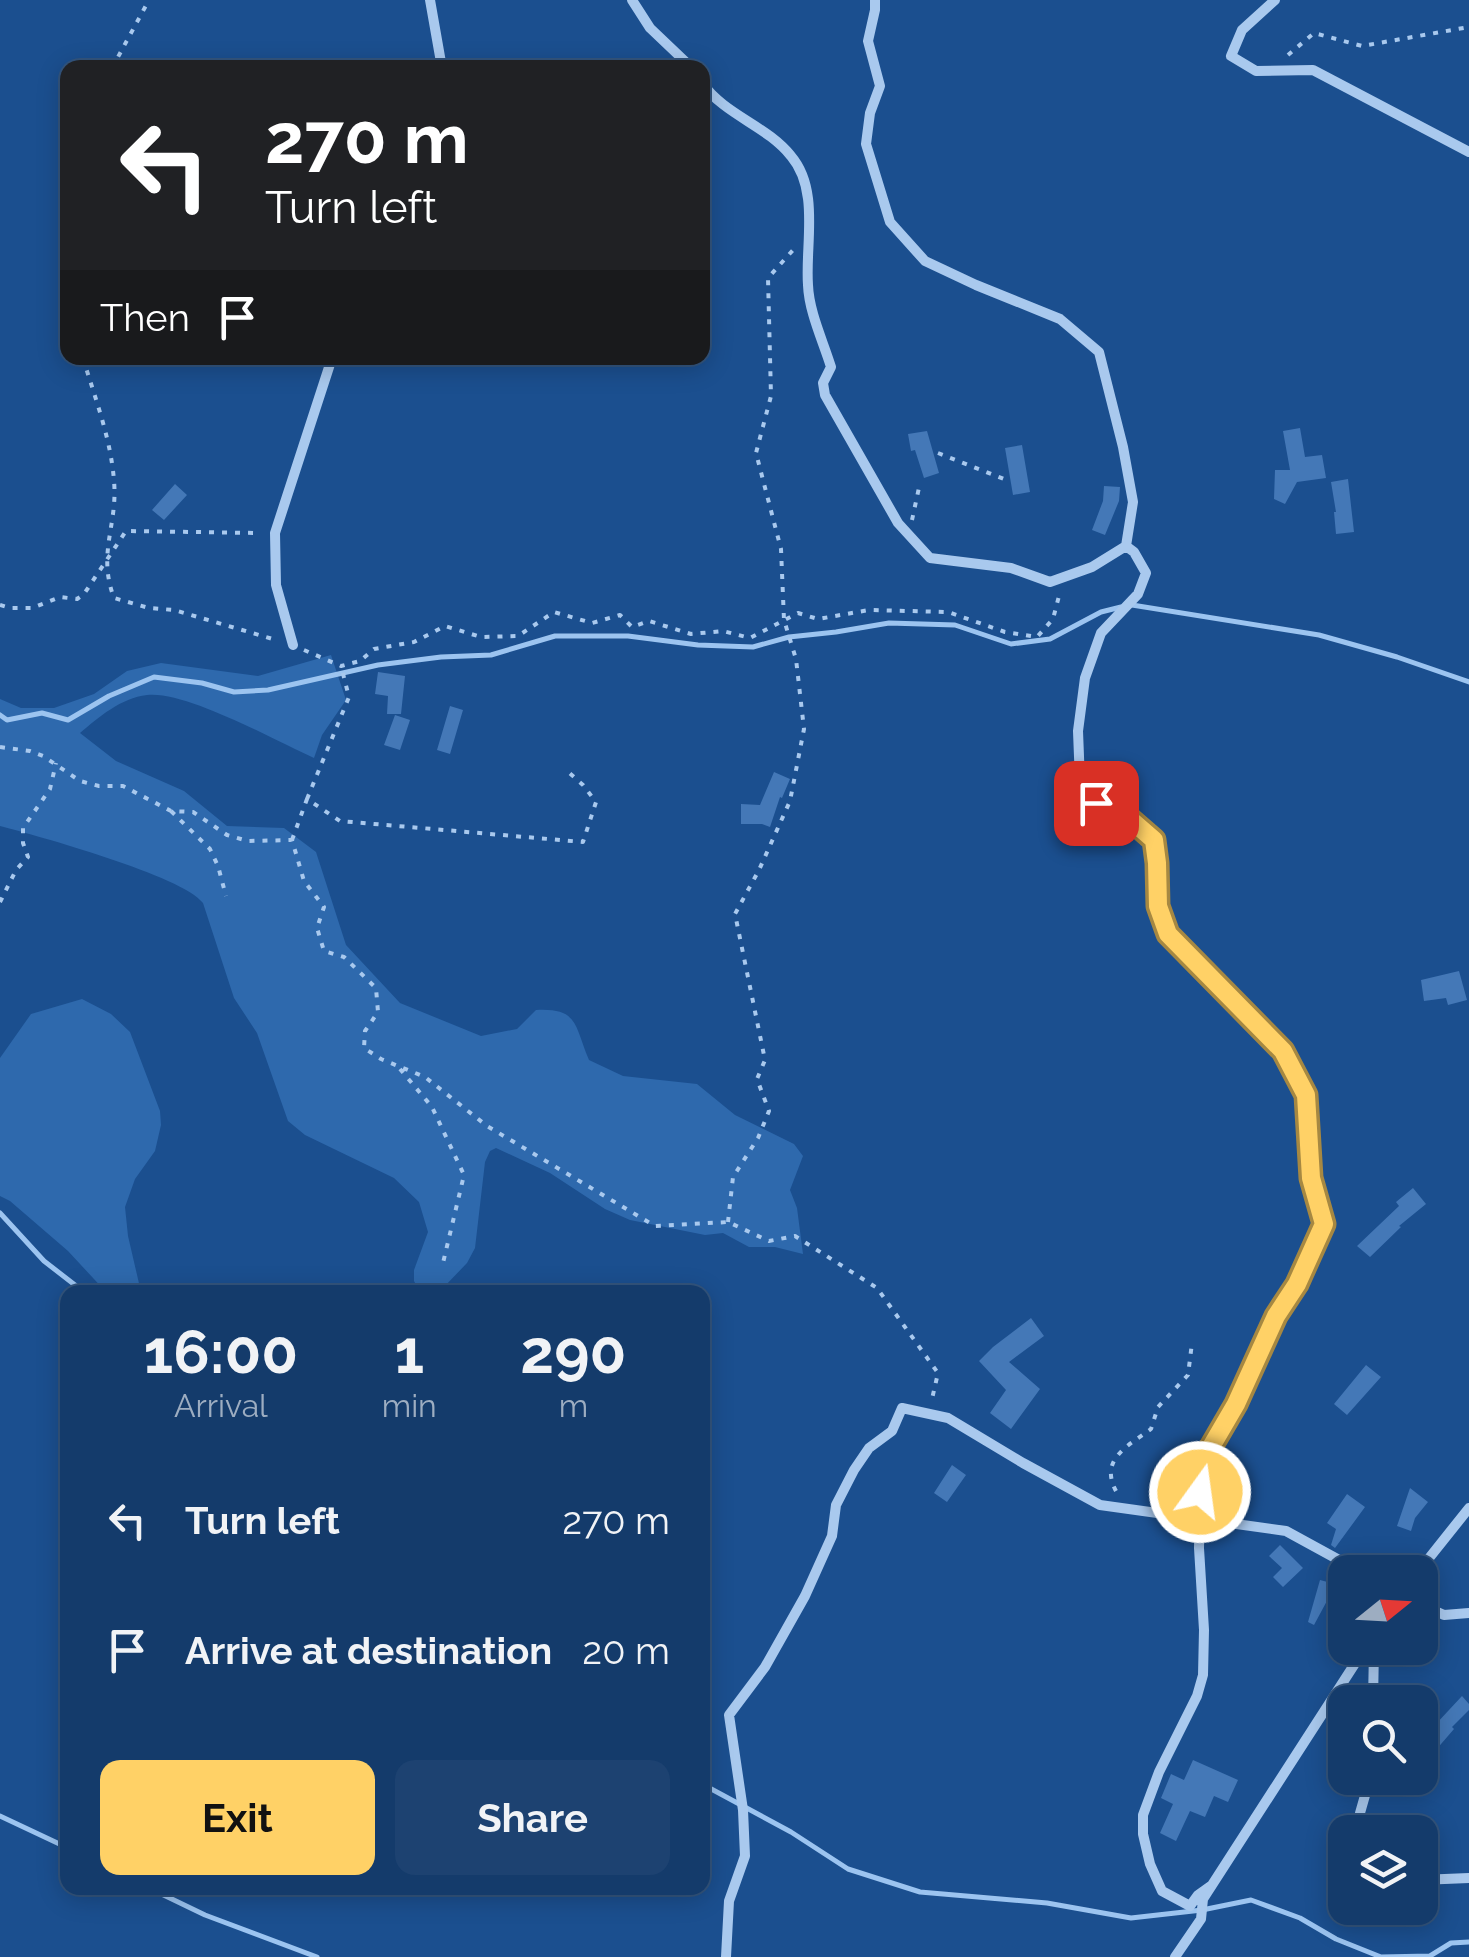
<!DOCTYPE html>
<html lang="en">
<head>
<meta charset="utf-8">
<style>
	body { margin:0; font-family:Raleway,sans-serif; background:#1d4271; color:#f1f3f6; height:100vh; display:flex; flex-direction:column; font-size:38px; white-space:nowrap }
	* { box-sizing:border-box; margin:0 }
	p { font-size:32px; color:#9dadc1 }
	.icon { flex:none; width:55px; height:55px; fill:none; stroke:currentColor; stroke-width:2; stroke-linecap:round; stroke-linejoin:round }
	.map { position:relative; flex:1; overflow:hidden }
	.side { position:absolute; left:60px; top:1285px; width:650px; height:610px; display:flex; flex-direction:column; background:#143b6b; border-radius:20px; box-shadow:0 5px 25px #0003,0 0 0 2px #33557e }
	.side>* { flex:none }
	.banner { position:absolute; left:60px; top:60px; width:650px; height:305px; border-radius:20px; box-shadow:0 5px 25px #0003,0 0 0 2px #33557e; background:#202124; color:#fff; overflow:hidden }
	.needle { width:65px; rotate:72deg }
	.controls { position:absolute; left:1328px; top:1555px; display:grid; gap:20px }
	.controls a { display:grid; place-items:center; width:110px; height:110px; border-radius:20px; background:#143b6b; box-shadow:0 5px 25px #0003,0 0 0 2px #33557e; font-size:50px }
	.pin { position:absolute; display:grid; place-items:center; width:85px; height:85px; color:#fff; margin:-42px; border-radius:20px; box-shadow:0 5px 15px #0006 }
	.me { position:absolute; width:110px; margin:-55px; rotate:14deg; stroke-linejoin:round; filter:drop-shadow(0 0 8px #0008) }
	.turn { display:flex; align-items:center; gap:35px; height:210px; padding:0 40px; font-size:45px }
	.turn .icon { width:130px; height:130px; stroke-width:2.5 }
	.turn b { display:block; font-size:70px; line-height:85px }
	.then { display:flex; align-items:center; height:95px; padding:0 40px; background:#0003; gap:20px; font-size:38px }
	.eta { display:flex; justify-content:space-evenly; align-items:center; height:170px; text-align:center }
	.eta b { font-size:60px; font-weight:700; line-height:70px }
	.action { display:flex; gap:20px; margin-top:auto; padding:20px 40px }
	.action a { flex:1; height:115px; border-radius:20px; background:#ffd166; color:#111; font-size:40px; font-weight:700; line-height:115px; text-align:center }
	.action a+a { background:#1d4271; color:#f1f3f6 }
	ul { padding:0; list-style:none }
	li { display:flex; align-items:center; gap:30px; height:130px; padding:0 40px }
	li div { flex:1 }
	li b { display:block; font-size:38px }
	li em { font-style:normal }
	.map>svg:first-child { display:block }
	.green { fill:#2e69ad }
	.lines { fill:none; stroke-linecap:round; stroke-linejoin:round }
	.stream { stroke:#9cc4f0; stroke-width:5 }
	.building { fill:#4478b7 }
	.path { stroke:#a9c9ee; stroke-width:4; stroke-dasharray:5 8; stroke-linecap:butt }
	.street { stroke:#a9c9ee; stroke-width:10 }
	.route-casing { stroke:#a68842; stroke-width:25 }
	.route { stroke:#ffd166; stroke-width:18 }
</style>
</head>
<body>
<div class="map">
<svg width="1469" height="1957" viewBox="0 0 1469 1957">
	<rect width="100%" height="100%" fill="#1b4f8f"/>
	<path class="green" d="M331,655L346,700L322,735L314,758C276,741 185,690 147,695C121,698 99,717 80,733L116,761L184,791L227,826L284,828L316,852L346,945L400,1003L481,1036L517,1029L536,1010C579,1008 574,1025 589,1060L623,1076L697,1084L735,1115L794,1144L803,1156L790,1190L797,1208L803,1254L775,1247H749L723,1233L705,1235L630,1220L605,1209L550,1173L496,1148L490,1151L485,1162L475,1248L467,1263L443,1288L420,1292L414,1281V1270L428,1232L419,1202L394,1178L305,1135L288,1121L257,1033L234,998L203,903C183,876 38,836 0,826V699L21,708H54L94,694L127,671L161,663L258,676Z
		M82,999L111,1014L130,1032L160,1111L161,1125L155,1151L135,1179L125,1207L128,1236L141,1292H106L68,1251L10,1201L0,1196V1058L31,1014Z"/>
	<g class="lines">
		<path class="stream" d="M1132,605L1319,635L1397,657L1469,682
			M0,715L7,720L42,713L68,720L109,696L154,677L202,683L234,692L268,690L378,665L441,657L491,655L555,636H628L698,645L753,647L789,637L836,632L889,623L955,625L1011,644L1050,639L1101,612L1121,607
			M0,1213L44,1261L84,1292
			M702,1784L791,1832L848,1869L920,1892L1047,1903L1131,1918L1202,1910L1251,1900L1300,1918L1336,1939L1381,1957L1430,1956L1451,1943L1469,1942
			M0,1816L68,1848
			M149,1888L205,1915L317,1957"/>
	</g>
	<path class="building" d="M1300,428L1305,457L1322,455L1326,478L1297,482L1285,504L1274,499L1275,470H1290L1283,431Z
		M927,431L939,473L924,478L915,450L911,451L908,434Z
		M1022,445L1030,492L1013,495L1005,448Z
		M1348,479L1354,532L1336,534L1334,512H1336L1331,482Z
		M175,484L187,495L164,520L152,510Z
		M1104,486L1120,487L1119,501L1105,535L1092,530L1103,501Z
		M378,672L405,676L401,714H387L388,696L375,694Z
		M450,706L463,710L450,754L437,750Z
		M395,715L410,720L400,750L384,745Z
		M774,772L790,779L782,798L780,797L770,827L762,824H741V804L760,805Z
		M1459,971L1467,1000L1448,1005L1446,998L1424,1001L1421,980Z
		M1413,1188L1426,1204L1399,1226L1401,1227L1370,1257L1357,1246L1399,1206L1396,1202Z
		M1031,1318L1044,1336L1009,1362L1040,1389L1011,1429L990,1413L1006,1390L979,1361L993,1347Z
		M1366,1365L1381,1377L1347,1415L1334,1404Z
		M952,1465L966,1475L947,1502L934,1493Z
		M1410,1488L1428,1502L1415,1518L1411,1531L1397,1526Z
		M1347,1494L1365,1507L1335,1548L1331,1545L1336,1529L1327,1523Z
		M1280,1545L1303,1568L1283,1587L1273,1577L1282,1568L1269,1556Z
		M1320,1580L1335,1584L1331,1599H1328L1314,1625L1308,1622Z
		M1462,1696L1469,1704V1710L1452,1727L1454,1729L1435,1751L1422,1739Z
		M1193,1760L1238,1780L1228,1802L1214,1796L1205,1817L1190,1811L1176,1841L1160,1833L1173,1804L1161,1798L1171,1774L1184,1780Z"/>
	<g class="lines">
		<path class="path" d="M1288,55L1314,33L1362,46L1469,27
			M112,68L149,0
			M68,252L60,280L68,305
			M83,358C95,398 111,439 114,481C118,525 97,553 114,598L149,608L174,610L276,640
			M938,453L1004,479
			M912,520L920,483
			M0,605L10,608H32L60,597L77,599L84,594L126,531L260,533
			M304,650L341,666L360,661L374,649L414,642L445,626L481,637L518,636L554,612L592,623L620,615L632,627L649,621L691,634L723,631L750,638L798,613L818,619L869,610L948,612L1005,632L1037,637L1053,619L1060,592
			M0,747L30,751L43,756L80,781L99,786H123L171,811L193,812L227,835L248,841L292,840L304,881L324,907L317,928L324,951L344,957L376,988L378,1012L365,1031L364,1048L381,1059L425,1077L487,1126L655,1226L728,1222L769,1241L795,1236L877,1288L938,1373L932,1399
			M307,799L349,697L341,666
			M171,811L210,849L218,866L226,896
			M292,840L307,799L340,821L583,842L596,802L583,785L566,770
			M0,902L16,870L28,857L23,843V828L50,789L56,763
			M400,1069L432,1107L464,1175L443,1263
			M728,1222L733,1177L758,1138L769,1111L757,1079L765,1060L735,914L759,870L790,801L804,729L796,659L784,620L781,549L756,453L771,396L768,278L793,250
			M1116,1491C1099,1459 1128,1446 1151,1429L1158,1407L1188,1375L1192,1343"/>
		<path class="street" d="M430,0L442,68
			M632,0L650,28L692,68
			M1275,0L1242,30L1231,56L1256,71L1313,70L1469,152
			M702,83C726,116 766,125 791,156C820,190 805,245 808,285C809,312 823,341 831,367L823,383L825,395L898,523L930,558L1011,568L1050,582L1092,567L1126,546L1133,502L1123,447L1099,352L1060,319L976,285L925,261L890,222L866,144L870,113L880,86L868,41L875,10V0
			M1126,546L1134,552L1146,573L1138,594L1101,633L1085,678L1078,731L1080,782L1096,803L1131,821L1154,840L1157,863L1158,906L1168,935L1283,1051L1306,1095L1311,1178L1323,1224L1297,1284L1276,1316L1236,1404L1201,1464L1199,1548L1204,1630L1203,1675L1197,1696L1159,1772L1143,1815V1834L1150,1864L1162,1891L1190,1906L1198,1895L1212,1885
			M293,645L276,585L275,533L332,358
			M1418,1572L1469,1508
			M1420,1604L1444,1615L1469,1613
			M1373,1702L1374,1648
			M1364,1832L1360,1813L1370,1778
			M1420,1880L1469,1878
			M726,1957L729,1901L745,1856L743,1810L729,1715L765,1667L805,1596L832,1536L836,1505L854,1470L869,1448L892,1431L902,1408L948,1418L1023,1463L1100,1505L1286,1531L1361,1572
			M1175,1957L1201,1919L1203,1899L1365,1648"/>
	</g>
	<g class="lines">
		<g class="route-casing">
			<path id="route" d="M1096,803L1131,820L1154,840L1157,863L1158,906L1168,934L1283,1051L1306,1095L1311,1178L1324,1224L1297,1284L1276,1316L1236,1404L1201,1464L1200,1492"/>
		</g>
		<use href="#route" class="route"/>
	</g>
</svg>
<div class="controls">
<a><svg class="needle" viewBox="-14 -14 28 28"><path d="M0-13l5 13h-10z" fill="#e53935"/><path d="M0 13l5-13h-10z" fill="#9dadc1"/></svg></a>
<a><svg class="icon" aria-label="search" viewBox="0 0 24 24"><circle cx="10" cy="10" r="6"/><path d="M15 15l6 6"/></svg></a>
<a><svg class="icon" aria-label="layers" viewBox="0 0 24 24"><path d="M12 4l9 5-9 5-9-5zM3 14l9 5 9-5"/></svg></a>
</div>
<div class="pin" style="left:1096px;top:803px;background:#d93025"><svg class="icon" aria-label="arrive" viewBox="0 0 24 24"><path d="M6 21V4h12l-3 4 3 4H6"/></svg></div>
<svg class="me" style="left:1200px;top:1492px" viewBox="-20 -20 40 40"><circle r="17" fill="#ffd166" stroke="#fff" stroke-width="3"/><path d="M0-11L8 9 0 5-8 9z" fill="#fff"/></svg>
<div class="banner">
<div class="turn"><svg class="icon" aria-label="left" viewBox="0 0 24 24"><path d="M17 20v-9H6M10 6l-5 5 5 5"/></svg><div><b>270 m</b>Turn left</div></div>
<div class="then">Then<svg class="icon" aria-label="arrive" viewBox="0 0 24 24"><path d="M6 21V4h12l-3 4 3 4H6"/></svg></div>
</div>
<section class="side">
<div class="eta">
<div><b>16:00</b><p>Arrival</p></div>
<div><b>1</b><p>min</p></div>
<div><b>290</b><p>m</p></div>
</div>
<ul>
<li><svg class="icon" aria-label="left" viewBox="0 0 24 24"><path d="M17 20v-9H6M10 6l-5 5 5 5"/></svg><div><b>Turn left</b></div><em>270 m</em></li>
<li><svg class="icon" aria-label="arrive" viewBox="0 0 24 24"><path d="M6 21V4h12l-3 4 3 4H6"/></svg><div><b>Arrive at destination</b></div><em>20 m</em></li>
</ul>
<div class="action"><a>Exit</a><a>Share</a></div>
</section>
</div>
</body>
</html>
